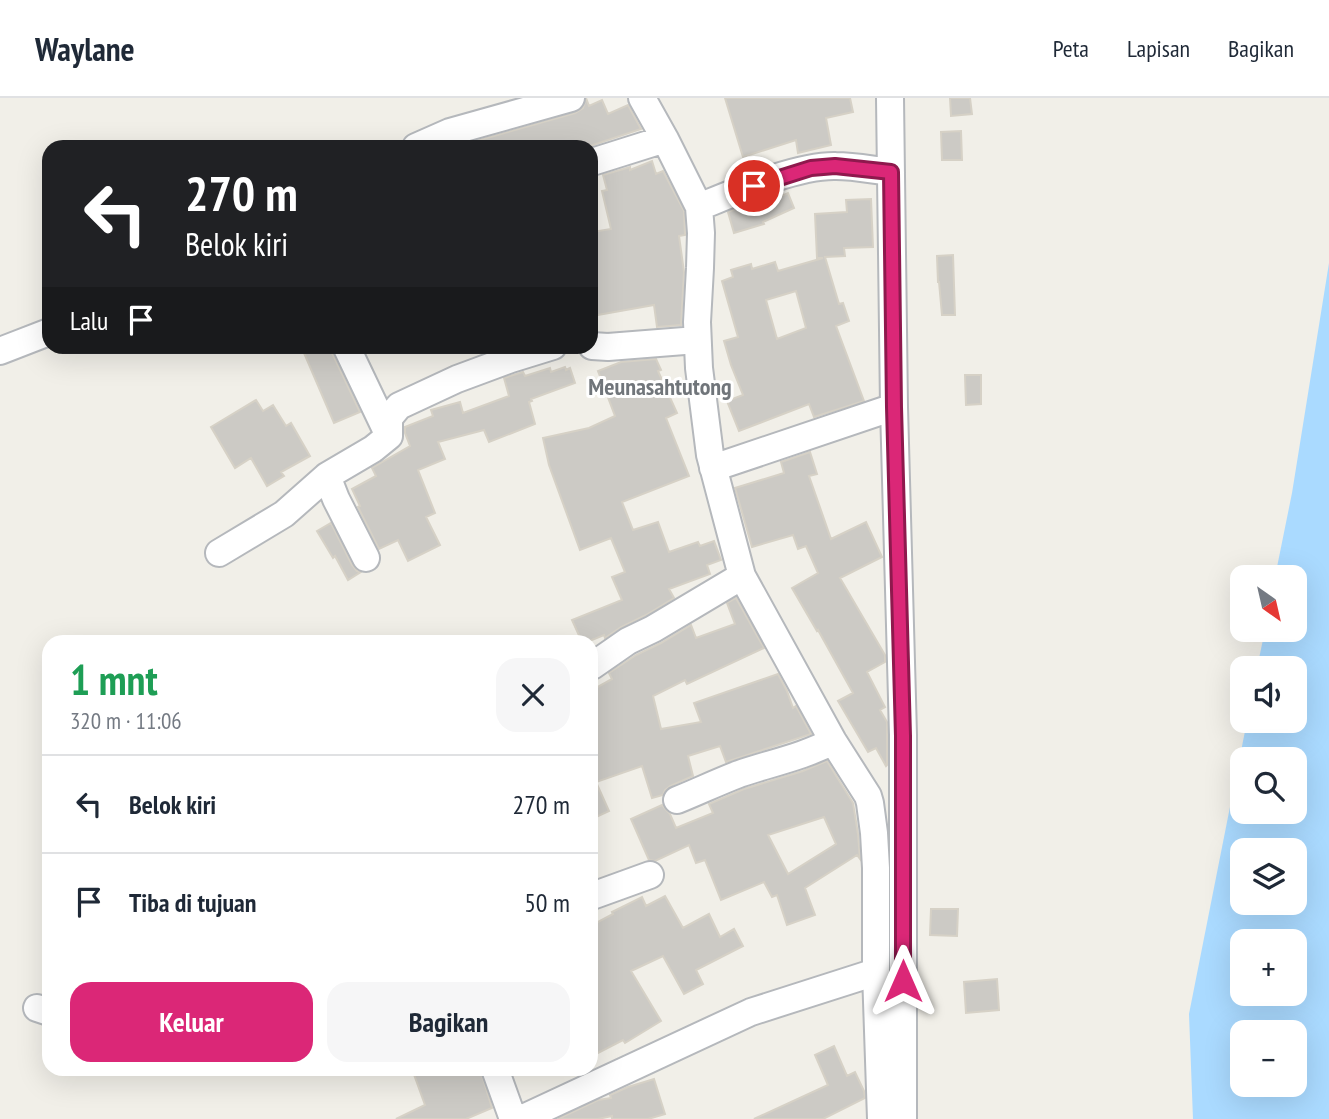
<!DOCTYPE html>
<html lang="id">
<head>
<meta charset="utf-8">
<style>
	body { margin:0; font-family:"PT Sans Narrow",sans-serif; background:#f6f6f7; color:#1f2937; height:100vh; display:flex; flex-direction:column; font-size:26px; white-space:nowrap }
	* { box-sizing:border-box; margin:0 }
	p { font-size:23px; color:#747a83 }
	.icon { flex:none; width:38px; height:38px; fill:none; stroke:currentColor; stroke-width:2; stroke-linecap:round; stroke-linejoin:round }
	.map { position:relative; flex:1; overflow:hidden }
	.details { position:absolute; left:42px; top:537px; width:556px; height:441px; display:flex; flex-direction:column; background:#fff; border-radius:21px; box-shadow:0 7px 28px #0002 }
	.details>* { flex:none }
	.top-card { position:absolute; left:42px; top:42px; width:556px; height:214px; border-radius:21px; box-shadow:0 7px 28px #0002; background:#202124; color:#fff; overflow:hidden }
	.needle { width:46px; rotate:146deg }
	.tools { position:absolute; left:1230px; top:467px; display:grid; gap:14px }
	.tools a { display:grid; place-items:center; width:77px; height:77px; border-radius:14px; background:#fff; box-shadow:0 7px 28px #0002; font-size:35px }
	.pin { position:absolute; display:grid; place-items:center; width:60px; height:60px; color:#fff; margin:-30px; border:4px solid #fff; border-radius:50%; box-shadow:0 2px 7px #0007 }
	.me { position:absolute; width:77px; margin:-38px; rotate:0deg; stroke-linejoin:round; filter:drop-shadow(0 0 5px #0008) }
	.turn { display:flex; align-items:center; gap:24px; height:147px; padding:0 28px; font-size:32px }
	.turn .icon { width:91px; height:91px; stroke-width:2.5 }
	.turn b { display:block; font-size:49px; line-height:60px }
	.then { display:flex; align-items:center; height:66px; padding:0 28px; background:#0003; gap:14px; font-size:26px }
	.round { display:grid; place-items:center; flex:none; width:74px; height:74px; border-radius:21px; background:#f6f6f7 }
	.summary { display:flex; align-items:center; justify-content:space-between; height:119px; padding:0 28px }
	h1 { font-size:42px; font-weight:800; line-height:52px; color:#1e9e55 }
	.cta { display:flex; gap:14px; margin-top:auto; padding:14px 28px }
	.cta a { flex:1; height:80px; border-radius:21px; background:#db2777; color:#fff; font-size:28px; font-weight:800; line-height:80px; text-align:center }
	.cta a+a { background:#f6f6f7; color:#1f2937 }
	ul { padding:0; list-style:none }
	li { display:flex; align-items:center; gap:21px; height:98px; padding:0 28px; border-top:2px solid #e0e1e3 }
	li div { flex:1 }
	li b { display:block; font-size:26px }
	li em { font-style:normal }
	header { display:flex; align-items:center; gap:42px; box-sizing:border-box; height:98px; padding:0 35px; background:#fff; border-bottom:2px solid #e0e1e3 }
	header strong { font-size:33px }
	nav { display:flex; gap:38px; margin-inline-start:auto; font-size:24px }
	.map>svg:first-child { display:block }
	.water { fill:#aadaff; fill-rule:evenodd }
	.building { fill:#cccac5; stroke:#d6d1c6; stroke-width:2; fill-rule:evenodd }
	.lines { fill:none; stroke-linecap:round; stroke-linejoin:round }
	.minor-casing { stroke:#b5b8bc; stroke-width:30 }
	.minor { stroke:#fff; stroke-width:26 }
	.route-casing { stroke:#8e194d; stroke-width:18 }
	.route { stroke:#db2777; stroke-width:12 }
	.labels { text-anchor:middle; dominant-baseline:central; stroke-width:6; stroke-linejoin:round; paint-order:stroke }
	.quarter-label { font-size:24px; font-weight:bold; fill:#70757a; stroke:#fff }
</style>
</head>
<body>
<header>
<strong>Waylane</strong>
<nav><a>Peta</a><a>Lapisan</a><a>Bagikan</a></nav>
</header>
<div class="map">
<svg width="1329" height="1021" viewBox="0 0 1329 1021">
	<rect width="100%" height="100%" fill="#f1efe8"/>
	<path class="water" d="M1329,165V1021H1193L1189,916L1247,623H1295V570H1257L1265,532H1295V480L1275,479L1292,395ZM1242,662H1295V714H1242ZM1242,752H1295V805H1242ZM1242,844H1295V896H1242ZM1295,934V987H1242V934Z"/>
	<path class="building" d="M586,0L589,8L602,2L608,16L628,7L641,31L587,49H455L575,15L583,10Z
		M725,0H850L853,14L826,20L831,47L798,55L796,42L743,59Z
		M950,0H970L972,16L951,18Z
		M961,33L962,62H942L941,34Z
		M652,63L656,76L663,73L684,113L685,137L679,138L684,174L681,227L657,229L654,207L592,218V134L611,131L602,93L607,92L603,77L630,69V72Z
		M788,95L794,110L763,124L764,126L734,135L728,114L750,105L752,111Z
		M871,101L873,149L844,150L845,158L825,159L839,206L843,205L849,223L836,228L864,303L814,319L809,306L739,333L727,303L743,297L731,267L724,243L738,239L722,183L733,179L731,172L751,166L752,171L775,164L778,173L823,160H817L815,116L847,114L846,102ZM796,193L806,230L777,241L766,202Z
		M953,157L955,217H942L939,184H938L937,158Z
		M301,248H331L332,255L360,314L334,325Z
		M656,261L661,272L658,273L677,315L666,320L689,378L622,404L633,432L658,424L669,454L698,444L700,448L714,443L721,462L707,467L710,476L669,491L674,500L646,517L621,529L605,540L604,537L587,544H582L572,522L622,502L612,479L625,474L611,440L580,452L549,367L543,340L589,330L615,318L598,273L621,264Z
		M565,269L566,272L570,270L575,285L531,301L532,303L529,304L535,326L489,344L484,332L438,344L445,361L418,372L435,415L426,419L440,447L408,463L398,442L379,451L358,409L360,408L352,391L376,378L372,370L410,348L405,335V329L433,318L431,312L460,304L463,315L509,298L504,280L523,274L525,278L550,270L551,274Z
		M965,277H981V306L966,307Z
		M256,302L263,313L273,307L286,328L291,325L310,358L281,374L284,378L267,388L251,360L235,370L211,329Z
		M810,354L817,376L809,378L831,441L866,424L882,459L840,480L885,557V564L867,574L885,609L880,612L887,624V667L886,668L876,650L868,654L838,603L853,595L818,532L817,533L792,490L818,475L806,448L798,451L793,437L752,449L735,390L784,375L781,364Z
		M331,425L352,467L357,473L361,474L348,482L335,458L333,460L317,433Z
		M736,500L764,550L687,586L685,582L653,598L661,631L701,624L694,605L778,576L787,593L793,610L796,608L811,636L726,664L720,648L688,658L693,678L670,688L665,692L663,697L652,700L642,668L596,684L609,713L592,721V592L612,581L609,575L636,557L661,545L691,527L696,540L735,526L727,505Z
		M827,663L853,705L858,736L860,761L857,757L805,790L815,817L787,827L777,797L772,799L764,784L721,802L705,762L696,765L689,747L655,763L649,762L631,721L662,707L670,716L676,730L713,715L709,706L744,691L803,673ZM824,719L836,746L788,776L768,737Z
		M665,798L683,830L709,816L720,839L734,831L743,848L696,872L703,886L684,896L663,858L631,873L661,923L625,945L623,942L592,958V827L613,816L612,814L642,799L646,808Z
		M931,811H958L957,838L930,837Z
		M997,881L999,912L966,915L964,884Z
		M834,948L847,978L855,974L864,993L865,1000L823,1021H754L828,987L815,957Z
		M412,971H480L492,1010L466,1021H396L425,1007Z
		M654,981L665,1016L648,1021H612V1018L598,1021H558L598,1002L611,1000L610,997L628,989Z"/>
	<g class="lines">
		<g class="minor-casing">
			<path id="minor" d="M642,0L665,41L699,109L701,135L700,170L697,224L699,270L710,357L742,478L833,643L868,698L870,705L874,735L876,770V874L881,1021
				M890,0L894,309L903,637V1021
				M416,49L450,34L571,0
				M592,64L665,41
				M699,109C736,94 797,67 836,68C854,68 873,72 891,74
				M346,248L389,338
				M592,248L608,249L697,242
				M0,253L49,234
				M713,370L894,309
				M327,378L336,401L366,460
				M219,455L284,416L327,378L373,351L389,338V320L399,308L457,281L511,261L553,248
				M592,568L628,543L653,531L742,478
				M677,702C697,694 718,684 739,676C771,665 803,659 833,643
				M592,798L650,777
				M37,910L49,914
				M495,971L513,1021
				M521,1021L751,914L876,874"/>
		</g>
		<use href="#minor" class="minor"/>
	</g>
	<g class="lines">
		<g class="route-casing">
			<path id="route" d="M754,88L811,70L835,68L891,74L894,309L903,638V883"/>
		</g>
		<use href="#route" class="route"/>
	</g>
	<g class="labels">
		<g class="quarter-label">
			<text x="660" y="288">Meunasahtutong</text>
		</g>
	</g>
</svg>
<div class="tools">
<a><svg class="needle" viewBox="-14 -14 28 28"><path d="M0-13l5 13h-10z" fill="#e53935"/><path d="M0 13l5-13h-10z" fill="#747a83"/></svg></a>
<a><svg class="icon" aria-label="sound" viewBox="0 0 24 24"><path d="M4 9h4l5-4v14l-5-4H4zM17 9q2 3 0 6"/></svg></a>
<a><svg class="icon" aria-label="search" viewBox="0 0 24 24"><circle cx="10" cy="10" r="6"/><path d="M15 15l6 6"/></svg></a>
<a><svg class="icon" aria-label="layers" viewBox="0 0 24 24"><path d="M12 4l9 5-9 5-9-5zM3 14l9 5 9-5"/></svg></a>
<a>+</a>
<a>−</a>
</div>
<div class="pin" style="left:754px;top:88px;background:#d93025"><svg class="icon" aria-label="arrive" viewBox="0 0 24 24"><path d="M6 21V4h12l-3 4 3 4H6"/></svg></div>
<svg class="me" style="left:903px;top:883px" viewBox="-20 -20 40 40"><path d="M0-17L14 15 0 8-14 15z" fill="#db2777" stroke="#fff" stroke-width="4"/></svg>
<div class="top-card">
<div class="turn"><svg class="icon" aria-label="left" viewBox="0 0 24 24"><path d="M17 20v-9H6M10 6l-5 5 5 5"/></svg><div><b>270 m</b>Belok kiri</div></div>
<div class="then">Lalu<svg class="icon" aria-label="arrive" viewBox="0 0 24 24"><path d="M6 21V4h12l-3 4 3 4H6"/></svg></div>
</div>
<section class="details">
<div class="summary"><div><h1>1 mnt</h1><p>320 m · 11:06</p></div><a class="round"><svg class="icon" aria-label="close" viewBox="0 0 24 24"><path d="M6 6l12 12M18 6L6 18"/></svg></a></div>
<ul>
<li><svg class="icon" aria-label="left" viewBox="0 0 24 24"><path d="M17 20v-9H6M10 6l-5 5 5 5"/></svg><div><b>Belok kiri</b></div><em>270 m</em></li>
<li><svg class="icon" aria-label="arrive" viewBox="0 0 24 24"><path d="M6 21V4h12l-3 4 3 4H6"/></svg><div><b>Tiba di tujuan</b></div><em>50 m</em></li>
</ul>
<div class="cta"><a>Keluar</a><a>Bagikan</a></div>
</section>
</div>
</body>
</html>
